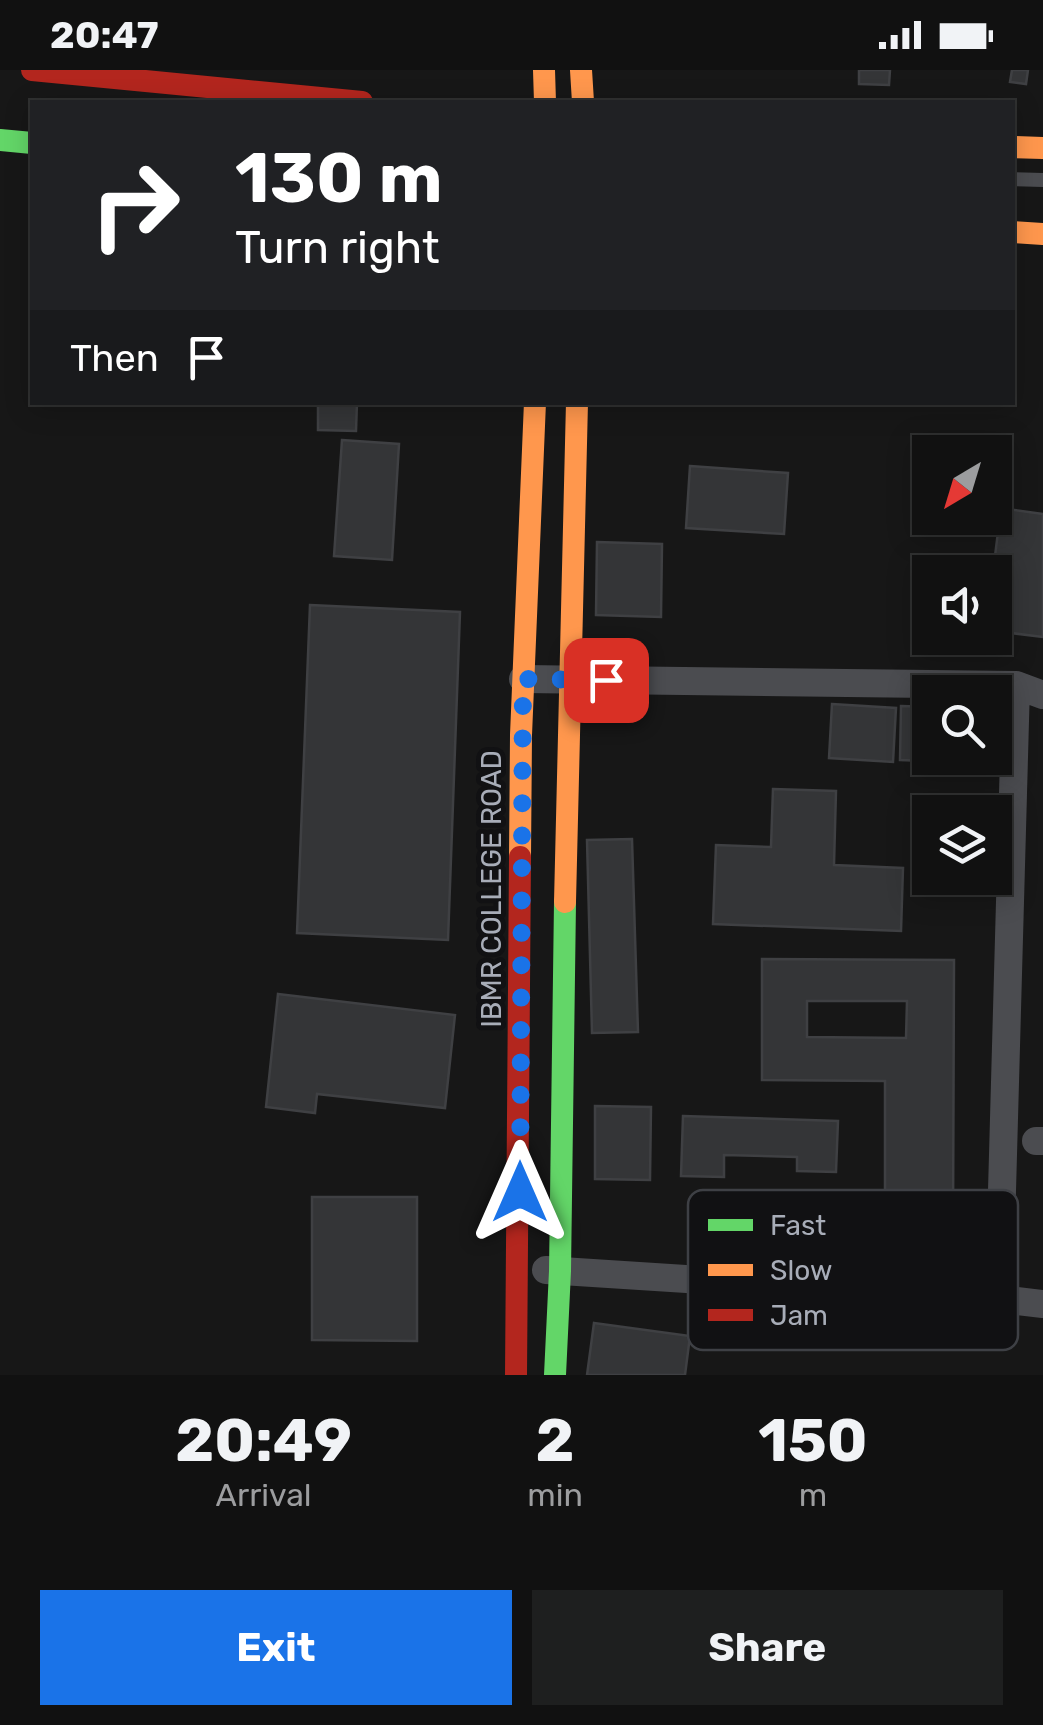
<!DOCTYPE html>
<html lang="en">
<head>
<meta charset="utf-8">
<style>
	body { margin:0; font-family:Rubik,sans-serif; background:#1e1f1f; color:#f1f3f6; height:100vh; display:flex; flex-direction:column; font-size:38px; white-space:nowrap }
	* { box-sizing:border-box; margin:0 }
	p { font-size:32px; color:#9c9d9f }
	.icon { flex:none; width:55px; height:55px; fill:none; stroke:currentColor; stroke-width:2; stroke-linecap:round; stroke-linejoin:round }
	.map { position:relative; height:1305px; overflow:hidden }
	.sheet { display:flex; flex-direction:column; background:#111; flex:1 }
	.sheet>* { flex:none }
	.top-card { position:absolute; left:30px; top:30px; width:985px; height:305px; border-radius:0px; box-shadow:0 5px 25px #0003,0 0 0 2px #303131; background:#202124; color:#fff; overflow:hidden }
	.needle { width:65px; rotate:218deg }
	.buttons { position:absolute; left:912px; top:365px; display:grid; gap:20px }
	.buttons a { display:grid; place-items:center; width:100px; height:100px; border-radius:0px; background:#111; box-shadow:0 5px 25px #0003,0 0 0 2px #303131; font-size:50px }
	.pin { position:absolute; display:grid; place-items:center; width:85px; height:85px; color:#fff; margin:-42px; border-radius:20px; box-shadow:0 5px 15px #0006 }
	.me { position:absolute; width:110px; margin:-55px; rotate:0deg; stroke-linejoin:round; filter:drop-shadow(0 0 8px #0008) }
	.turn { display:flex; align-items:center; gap:35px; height:210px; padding:0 40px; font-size:45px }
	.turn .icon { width:130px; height:130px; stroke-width:2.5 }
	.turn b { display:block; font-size:70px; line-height:85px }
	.then { display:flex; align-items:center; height:95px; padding:0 40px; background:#0003; gap:20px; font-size:38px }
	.eta { display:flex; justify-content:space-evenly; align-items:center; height:170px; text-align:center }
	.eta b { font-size:60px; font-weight:700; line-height:70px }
	.button { display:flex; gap:20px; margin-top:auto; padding:20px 40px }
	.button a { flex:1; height:115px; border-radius:0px; background:#1a73e8; color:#fff; font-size:40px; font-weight:700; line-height:115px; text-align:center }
	.button a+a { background:#1e1f1f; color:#f1f3f6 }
	.status { display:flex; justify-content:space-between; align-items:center; height:70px; padding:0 50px; background:#111; direction:ltr }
	.status svg { height:28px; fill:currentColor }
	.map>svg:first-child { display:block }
	.building { fill:#343537; stroke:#3f4043; stroke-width:2.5; fill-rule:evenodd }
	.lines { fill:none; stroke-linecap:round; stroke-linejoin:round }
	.lane { stroke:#4b4c50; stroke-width:14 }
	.street { stroke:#4b4c50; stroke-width:28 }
	.fast { stroke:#63d668; stroke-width:22 }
	.slow { stroke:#ff974d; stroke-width:22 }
	.jam { stroke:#b3261e; stroke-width:22 }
	.route { stroke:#1a73e8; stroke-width:18; stroke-dasharray:0 32.4 }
	.labels { text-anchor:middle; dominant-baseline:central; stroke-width:10; stroke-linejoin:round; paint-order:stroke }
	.street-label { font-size:28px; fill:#a8adb8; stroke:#111113 }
	.key { fill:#111113; stroke:#3e4045; stroke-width:2.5 }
	.key-label { font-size:28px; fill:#a8adb8 }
</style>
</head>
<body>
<div class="status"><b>20:47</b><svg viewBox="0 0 49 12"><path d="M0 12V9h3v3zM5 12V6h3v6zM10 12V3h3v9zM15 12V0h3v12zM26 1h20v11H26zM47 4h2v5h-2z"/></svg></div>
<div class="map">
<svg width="1043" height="1305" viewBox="0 0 1043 1305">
	<rect width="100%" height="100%" fill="#171717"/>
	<path class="building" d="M859,0H890L889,15L859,14Z
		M1012,0H1028L1026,14L1010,12Z
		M318,332H357L356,361L318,360Z
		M342,370L399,374L392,490L334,486Z
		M690,396L788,403L784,464L686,458Z
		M1001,438L1043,444V567L995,561L993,502Z
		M597,472L662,474L661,547L596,545Z
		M310,535L460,542L448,870L297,863Z
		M832,634L896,638L893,692L829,688Z
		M901,636L930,637V688H982V693L900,690Z
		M773,719L836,721L834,795L903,798L901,861L713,854L716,775L771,777Z
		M632,769L638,962L592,963L587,770Z
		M762,889L954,890L953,1159L885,1158V1011L762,1010ZM807,931H907L906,968L807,967Z
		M278,924L455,945L445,1038L317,1024L315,1043L266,1037Z
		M595,1036L651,1037L650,1110L595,1109Z
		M683,1046L838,1051L836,1102L797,1101V1087L724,1085V1107L681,1106Z
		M312,1127H417V1271L312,1270Z
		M594,1253L690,1266L685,1305H587Z"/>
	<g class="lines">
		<path class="lane" d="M1012,109L1043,110"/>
		<path class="street" d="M523,609L1016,615L1043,625
			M1036,1071H1043
			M546,1200L999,1229L1043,1234
			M999,1229L1016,615"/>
		<path class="fast" d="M0,70L32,73
			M555,1305L560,1201L565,832"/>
		<path class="slow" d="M544,0L545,32
			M581,0L583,32
			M1012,77L1043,78
			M1012,162L1043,164
			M520,787L521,665L535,332
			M565,832L577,332"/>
		<path class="jam" d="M32,0L362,32
			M516,1305L520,787"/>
	</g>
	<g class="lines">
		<path class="route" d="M520,1122L523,609L606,610"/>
	</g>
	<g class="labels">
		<g class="street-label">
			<text transform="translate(491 819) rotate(-90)">IBMR COLLEGE ROAD</text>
		</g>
	</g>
	<rect x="688" y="1120" width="330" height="160" rx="15" class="key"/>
	<rect x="708" y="1149" width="45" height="12" fill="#63d668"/>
	<rect x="708" y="1194" width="45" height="12" fill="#ff974d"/>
	<rect x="708" y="1239" width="45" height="12" fill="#b3261e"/>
	<g class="key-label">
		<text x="770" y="1165">Fast</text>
		<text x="770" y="1210">Slow</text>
		<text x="770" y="1255">Jam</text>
	</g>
</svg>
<div class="buttons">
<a><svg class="needle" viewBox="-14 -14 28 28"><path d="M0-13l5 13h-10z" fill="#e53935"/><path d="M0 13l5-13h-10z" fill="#9c9d9f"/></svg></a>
<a><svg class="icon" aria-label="sound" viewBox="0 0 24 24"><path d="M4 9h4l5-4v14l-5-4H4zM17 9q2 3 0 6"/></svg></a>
<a><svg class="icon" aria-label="search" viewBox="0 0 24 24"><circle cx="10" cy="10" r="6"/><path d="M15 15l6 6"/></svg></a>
<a><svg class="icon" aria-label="layers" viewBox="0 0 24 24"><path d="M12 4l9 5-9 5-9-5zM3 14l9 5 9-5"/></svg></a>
</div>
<div class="pin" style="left:606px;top:610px;background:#d93025"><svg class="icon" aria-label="arrive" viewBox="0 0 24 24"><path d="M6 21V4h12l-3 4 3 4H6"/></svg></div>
<svg class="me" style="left:520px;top:1122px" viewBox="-20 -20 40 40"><path d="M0-17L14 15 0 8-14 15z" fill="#1a73e8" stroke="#fff" stroke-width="4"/></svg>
<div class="top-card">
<div class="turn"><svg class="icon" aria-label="right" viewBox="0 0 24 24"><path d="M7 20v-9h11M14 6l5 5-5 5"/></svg><div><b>130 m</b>Turn right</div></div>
<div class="then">Then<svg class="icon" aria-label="arrive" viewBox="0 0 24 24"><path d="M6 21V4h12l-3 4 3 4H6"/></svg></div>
</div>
</div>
<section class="sheet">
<div class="eta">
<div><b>20:49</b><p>Arrival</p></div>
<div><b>2</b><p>min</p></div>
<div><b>150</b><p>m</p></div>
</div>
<div class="button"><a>Exit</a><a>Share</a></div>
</section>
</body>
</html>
